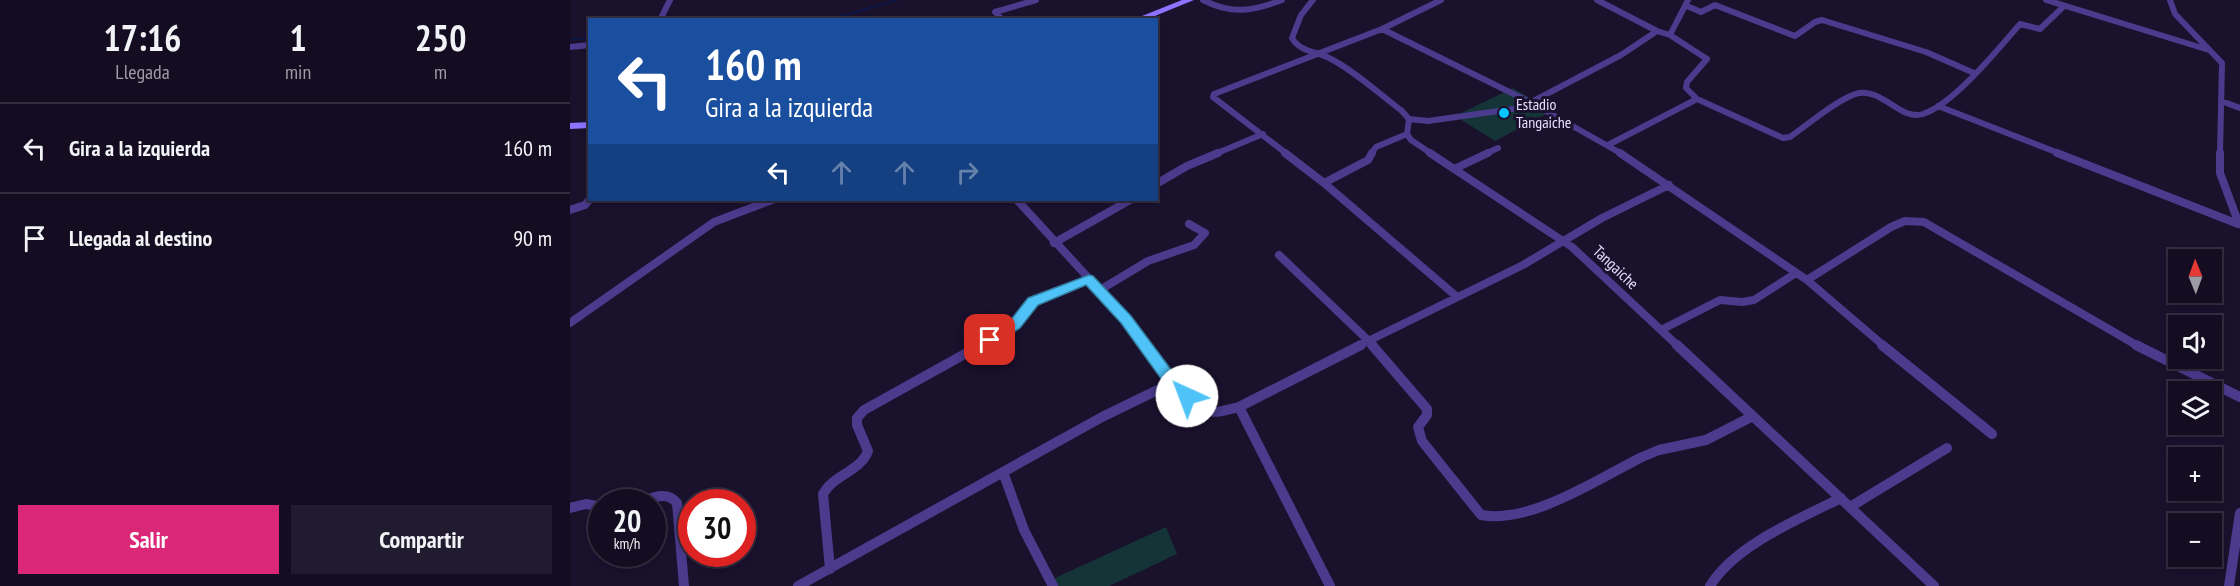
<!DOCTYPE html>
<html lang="es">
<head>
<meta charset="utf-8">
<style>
	body { margin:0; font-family:"PT Sans Narrow",sans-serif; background:#211b2f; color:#f1f3f6; height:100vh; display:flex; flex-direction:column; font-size:22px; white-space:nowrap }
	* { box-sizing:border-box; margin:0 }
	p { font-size:20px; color:#9d9ca5 }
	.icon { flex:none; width:33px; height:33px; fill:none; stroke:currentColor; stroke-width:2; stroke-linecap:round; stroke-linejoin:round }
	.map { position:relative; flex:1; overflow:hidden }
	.details { display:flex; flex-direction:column; background:#140d22; width:570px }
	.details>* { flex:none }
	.banner { position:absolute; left:18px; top:18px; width:570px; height:183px; border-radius:0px; box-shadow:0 3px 9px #0003,0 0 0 2px #332d40; background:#1a4fa0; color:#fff; overflow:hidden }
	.needle { width:39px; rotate:359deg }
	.fabs { position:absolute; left:1598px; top:249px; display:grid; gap:12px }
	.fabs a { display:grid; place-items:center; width:54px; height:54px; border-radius:0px; background:#140d22; box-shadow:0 3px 9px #0003,0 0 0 2px #332d40; font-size:30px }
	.speed { position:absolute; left:18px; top:489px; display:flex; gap:12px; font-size:30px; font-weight:700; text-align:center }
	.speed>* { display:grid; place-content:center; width:78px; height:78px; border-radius:50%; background:#140d22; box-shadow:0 3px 9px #0003,0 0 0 2px #332d40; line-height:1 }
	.speed small { font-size:15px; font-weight:400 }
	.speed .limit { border:9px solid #d22; background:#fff; color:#111 }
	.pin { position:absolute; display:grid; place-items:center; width:51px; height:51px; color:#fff; margin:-26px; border-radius:12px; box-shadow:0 3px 9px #0006 }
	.me { position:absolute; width:66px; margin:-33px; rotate:317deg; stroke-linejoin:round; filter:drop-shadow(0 0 4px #0008) }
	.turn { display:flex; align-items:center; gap:21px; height:126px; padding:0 18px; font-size:27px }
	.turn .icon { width:78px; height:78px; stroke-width:2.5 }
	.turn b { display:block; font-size:42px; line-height:51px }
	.lanes { display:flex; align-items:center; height:57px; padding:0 18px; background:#0003; justify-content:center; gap:30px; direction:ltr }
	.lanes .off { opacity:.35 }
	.eta { display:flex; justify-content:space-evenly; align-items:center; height:102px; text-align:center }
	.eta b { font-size:36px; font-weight:600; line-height:42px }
	.primary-button { display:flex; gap:12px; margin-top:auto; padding:12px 18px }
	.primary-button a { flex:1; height:69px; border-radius:0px; background:#db2777; color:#fff; font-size:24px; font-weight:600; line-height:69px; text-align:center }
	.primary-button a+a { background:#211b2f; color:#f1f3f6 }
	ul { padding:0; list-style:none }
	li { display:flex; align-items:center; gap:18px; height:90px; padding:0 18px; border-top:2px solid #332d40 }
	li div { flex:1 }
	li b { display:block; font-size:22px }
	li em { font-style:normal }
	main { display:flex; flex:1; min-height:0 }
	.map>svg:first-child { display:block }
	.green { fill:#143437 }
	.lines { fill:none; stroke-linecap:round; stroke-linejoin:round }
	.stream { stroke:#0a194d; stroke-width:1.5 }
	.minor-far2 { stroke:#4a3b8d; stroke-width:6 }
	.minor-far1 { stroke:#4a3b8d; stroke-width:8 }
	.minor { stroke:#4a3b8d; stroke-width:10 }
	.secondary { fill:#8b74ff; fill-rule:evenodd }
	.route { fill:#4fc3f7; stroke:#337fa1; stroke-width:1.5 }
	.poi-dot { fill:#09c4ff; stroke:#1a112d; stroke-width:2 }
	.labels { text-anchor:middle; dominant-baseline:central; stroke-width:6; stroke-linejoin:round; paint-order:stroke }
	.poi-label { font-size:16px; fill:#e6ddff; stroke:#1a112d; text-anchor:start }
	.street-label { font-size:16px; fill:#e6ddff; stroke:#1a112d }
</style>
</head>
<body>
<main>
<section class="details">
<div class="eta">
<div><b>17:16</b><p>Llegada</p></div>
<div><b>1</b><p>min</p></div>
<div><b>250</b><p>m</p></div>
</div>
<ul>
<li><svg class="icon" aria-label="left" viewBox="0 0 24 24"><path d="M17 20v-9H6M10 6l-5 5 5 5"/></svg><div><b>Gira a la izquierda</b></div><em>160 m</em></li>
<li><svg class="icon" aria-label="arrive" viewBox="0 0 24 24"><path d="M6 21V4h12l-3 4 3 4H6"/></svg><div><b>Llegada al destino</b></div><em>90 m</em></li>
</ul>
<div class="primary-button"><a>Salir</a><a>Compartir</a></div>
</section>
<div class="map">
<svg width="1670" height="586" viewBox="0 0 1670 586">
	<rect width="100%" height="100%" fill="#1a112d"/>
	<path class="green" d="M943,88L982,111L925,141L885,116Z
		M596,527L607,554L539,586H487L485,578Z"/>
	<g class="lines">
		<path class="stream" d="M258,20L327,0
			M0,40L20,37"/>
		<path class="minor-far2" d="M633,0C662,15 683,11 712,0
			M743,0L731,15L722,38C730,52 745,51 759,58C782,69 811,95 832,111L839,119L837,134L841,140L862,154
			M1027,0L1087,31
			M1118,0L1100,35L1137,59L1117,82L1116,88L1127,99L1213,138L1220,137C1236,126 1272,96 1289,93C1313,89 1331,121 1353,114C1383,105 1429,48 1450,24L1470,29L1494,6
			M1476,0L1639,50
			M1600,0L1605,14L1652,63L1650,154
			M1117,6L1131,12L1145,5L1225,36L1245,22L1252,20L1356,52L1404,73
			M90,20L100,0
			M433,20L425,12L466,0
			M812,29L962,103L1052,154
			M0,47L20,45
			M1651,101L1670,108
			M1368,106L1491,154
			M839,119L858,121L950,108L1051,55L1087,31L1100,35
			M1038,145L1127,99
			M645,154L693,134
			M717,154L643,97L644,94L812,29L871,0
			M801,154L806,147L837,134
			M915,154L928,148"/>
		<path class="minor-far1" d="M715,153L754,183L886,296
			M860,153L1002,247L1108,346
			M1050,153L1237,280L1321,227L1335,221L1354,222L1568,346
			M1487,153L1668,224
			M1650,153V173L1669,224
			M884,169L918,153
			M754,183L798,160L802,153
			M586,184L617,166L648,153
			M447,200L556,319L576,346
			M0,210L15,205L20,199
			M484,243L560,200
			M709,255L804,346
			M1237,280L1314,346
			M530,290L578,261L624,245L635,233L619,224
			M0,323L144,222L202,200
			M1091,330L1150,300L1172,302L1184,300L1226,273
			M408,346L441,328L463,301L519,279
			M788,346L953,265L1032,218L1099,185"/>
		<path class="minor" d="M575,345C589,364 610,398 632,409C643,415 657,410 669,407L791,345
			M802,345L857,409V415L848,427L852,441L911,515C961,524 1028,479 1072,457L1089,450L1136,440L1183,416
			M1107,345L1364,586
			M1312,345L1422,434
			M1566,345L1670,397
			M669,407L760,586
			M433,472L454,530L483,586
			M69,502C82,498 97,490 107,503L114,586
			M1280,507L1377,448
			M0,508L16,504L32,507
			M260,569L253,494C264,474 290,472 298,451L287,425V418L294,410L411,345
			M228,586L532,417L602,383
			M1140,586C1165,545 1229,519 1271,498
			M1659,586L1670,513"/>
		<path class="secondary" d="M612,0H624L575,20H562Z
			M20,122V128L0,129V123Z"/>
	</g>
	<path class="route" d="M519,275L523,276L561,316L608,379L625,396L622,400H612L597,387L551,323L516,285L468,305L450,328L425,344H415L413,340L415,336L440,321L458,298Z"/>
	<circle class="poi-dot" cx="934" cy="113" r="6"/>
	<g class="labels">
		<g class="poi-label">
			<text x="946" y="104">Estadio<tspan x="946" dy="18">Tangaiche</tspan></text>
		</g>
		<g class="street-label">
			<text transform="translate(1046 267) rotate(43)">Tangaiche</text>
		</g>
	</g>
</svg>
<div class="fabs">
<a><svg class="needle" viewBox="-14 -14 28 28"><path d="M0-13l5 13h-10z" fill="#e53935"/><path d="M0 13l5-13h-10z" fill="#9d9ca5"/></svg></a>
<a><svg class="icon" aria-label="sound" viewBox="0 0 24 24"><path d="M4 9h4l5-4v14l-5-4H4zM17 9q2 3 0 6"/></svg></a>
<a><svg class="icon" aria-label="layers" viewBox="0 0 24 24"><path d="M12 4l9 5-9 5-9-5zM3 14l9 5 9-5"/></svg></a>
<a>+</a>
<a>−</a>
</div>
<div class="speed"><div>20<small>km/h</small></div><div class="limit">30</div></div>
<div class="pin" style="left:420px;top:340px;background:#d93025"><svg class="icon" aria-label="arrive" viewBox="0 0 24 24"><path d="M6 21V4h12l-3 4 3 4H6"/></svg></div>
<svg class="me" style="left:617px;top:396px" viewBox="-20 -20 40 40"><circle r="19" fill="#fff"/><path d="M0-13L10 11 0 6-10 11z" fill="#4fc3f7"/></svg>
<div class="banner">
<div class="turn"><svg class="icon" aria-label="left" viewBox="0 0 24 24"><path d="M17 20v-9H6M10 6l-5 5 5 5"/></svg><div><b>160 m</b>Gira a la izquierda</div></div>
<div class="lanes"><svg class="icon" aria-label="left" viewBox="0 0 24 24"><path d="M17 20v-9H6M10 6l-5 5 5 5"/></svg><svg class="icon off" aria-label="ahead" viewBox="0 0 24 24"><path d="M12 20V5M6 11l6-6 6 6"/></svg><svg class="icon off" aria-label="ahead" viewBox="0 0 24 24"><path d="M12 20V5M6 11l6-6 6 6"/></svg><svg class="icon off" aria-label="right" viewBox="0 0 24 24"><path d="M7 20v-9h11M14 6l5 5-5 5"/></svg></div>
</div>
</div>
</main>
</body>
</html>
